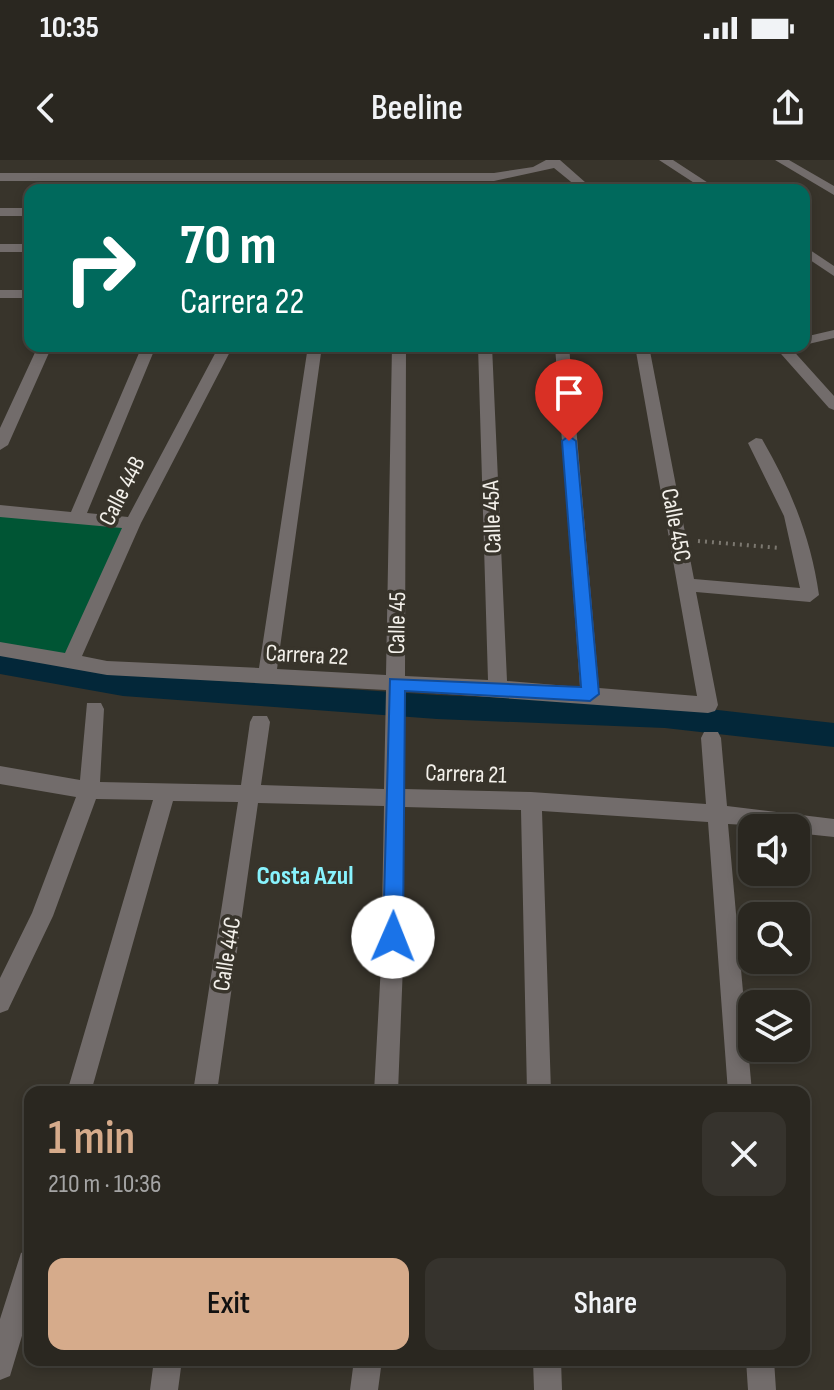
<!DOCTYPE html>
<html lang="en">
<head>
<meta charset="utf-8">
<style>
	body { margin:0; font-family:"Sofia Sans Condensed",sans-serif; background:#36332d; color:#f1f3f6; height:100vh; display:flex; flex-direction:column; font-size:30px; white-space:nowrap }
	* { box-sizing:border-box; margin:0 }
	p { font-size:26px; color:#a5a5a5 }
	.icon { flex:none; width:44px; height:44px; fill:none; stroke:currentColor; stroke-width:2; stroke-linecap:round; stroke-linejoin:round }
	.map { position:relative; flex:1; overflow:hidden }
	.drawer { position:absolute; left:24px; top:926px; width:786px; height:280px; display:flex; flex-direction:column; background:#2a2720; border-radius:16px; box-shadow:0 4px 12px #0003,0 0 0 2px #46443e }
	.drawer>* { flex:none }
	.top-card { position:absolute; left:24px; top:24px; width:786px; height:168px; border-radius:16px; box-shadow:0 4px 12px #0003,0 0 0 2px #46443e; background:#00695c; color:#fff; overflow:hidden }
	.controls { position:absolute; left:738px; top:654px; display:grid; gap:16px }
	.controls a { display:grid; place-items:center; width:72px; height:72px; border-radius:16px; background:#2a2720; box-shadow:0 4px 12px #0003,0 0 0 2px #46443e; font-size:40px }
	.pin { position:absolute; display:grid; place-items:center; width:68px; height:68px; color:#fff; margin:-82px -34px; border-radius:50% 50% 50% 0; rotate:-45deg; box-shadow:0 0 8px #0007 }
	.pin .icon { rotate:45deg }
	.me { position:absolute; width:88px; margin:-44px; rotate:1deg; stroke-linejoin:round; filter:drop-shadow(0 0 6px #0008) }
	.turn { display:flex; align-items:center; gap:28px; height:168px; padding:0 24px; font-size:36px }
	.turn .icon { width:104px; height:104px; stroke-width:2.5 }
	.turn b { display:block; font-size:56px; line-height:68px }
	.round { display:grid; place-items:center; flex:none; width:84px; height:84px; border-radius:16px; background:#36332d }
	.overview { display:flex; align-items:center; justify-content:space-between; height:136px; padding:0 24px }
	h1 { font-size:48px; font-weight:600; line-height:60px; color:#d6ab8b }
	.primary-button { display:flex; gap:16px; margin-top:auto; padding:16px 24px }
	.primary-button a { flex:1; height:92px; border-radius:16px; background:#d6ab8b; color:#111; font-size:32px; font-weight:600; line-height:92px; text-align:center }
	.primary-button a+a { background:#36332d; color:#f1f3f6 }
	.status { display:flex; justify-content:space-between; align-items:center; height:56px; padding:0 40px; background:#2a2720; direction:ltr }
	.status svg { height:22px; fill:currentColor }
	header { display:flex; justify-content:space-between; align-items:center; height:104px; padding:0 24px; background:#2a2720; font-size:36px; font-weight:600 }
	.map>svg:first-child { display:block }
	.green { fill:#005534 }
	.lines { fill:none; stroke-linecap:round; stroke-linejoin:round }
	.canal { fill:#032739; fill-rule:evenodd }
	.path { stroke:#7c7870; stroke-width:4; stroke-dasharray:2 5; stroke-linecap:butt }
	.minor { fill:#726c6b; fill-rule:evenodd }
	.route { fill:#1a73e8; stroke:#114b97; stroke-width:2 }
	.labels { text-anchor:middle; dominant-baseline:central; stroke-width:7; stroke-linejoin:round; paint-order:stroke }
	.street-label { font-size:24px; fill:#f3f0ea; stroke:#38342b }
	.neighbourhood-label { font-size:26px; font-weight:bold; fill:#88f3fe; stroke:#38342b }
</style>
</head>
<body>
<div class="status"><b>10:35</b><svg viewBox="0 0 49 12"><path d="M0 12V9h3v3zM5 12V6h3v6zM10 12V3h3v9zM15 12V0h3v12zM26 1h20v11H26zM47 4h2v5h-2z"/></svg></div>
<header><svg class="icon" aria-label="back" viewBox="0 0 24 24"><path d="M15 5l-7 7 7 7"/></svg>Beeline<svg class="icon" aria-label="share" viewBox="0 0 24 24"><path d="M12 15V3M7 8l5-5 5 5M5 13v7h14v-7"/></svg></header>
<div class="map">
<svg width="834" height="1230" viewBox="0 0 834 1230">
	<rect width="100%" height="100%" fill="#38342b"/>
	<path class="green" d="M0,351L133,363L70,503L0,488Z"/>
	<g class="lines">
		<path class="canal" d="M0,492L123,514L437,535L665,544L834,563V587L665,568L437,559L123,536L0,514Z"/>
		<path class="path" d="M698,381L780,388"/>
		<path class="minor" d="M546,0H560L594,30H581L554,8L494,21H0V13H494L533,7Z
			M659,0H673L719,30H705Z
			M775,0H789L834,26V35Z
			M0,48H30V56H0Z
			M0,84H30V92H0Z
			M804,86L834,106V116L804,96Z
			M0,130H30V138H0Z
			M834,170V178L804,185V177Z
			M38,186H52L8,285L0,290V268Z
			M142,186H156L87,353L128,357L219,186H233L141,363L82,496L107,501L259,508L308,186H322L277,509L386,515L392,186H406L405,516L488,520L478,186H492L507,521L580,527L555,186H569L599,528L697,536L635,186H649L694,419L800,428L784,356L748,283L756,278L762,279C791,329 811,378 819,435L810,442L696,432L718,545L715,551L708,553L405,531L404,629L531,632L706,644L701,578L704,572H718L721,578L727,646L834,659V677L796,673V668L728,664L752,932H728L708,662L542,651L551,932H527L521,650L404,647L403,805L398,932H374L381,805L384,646L258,643L217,932H193L238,642L173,641L91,932H67L153,640L96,639L53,756L8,850L0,853V818L32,753L76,637L0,624V606L80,620L87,543H101L104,549L100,622L241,625L250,562L253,556H267L270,562L261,625L384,629L386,530L107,515L0,496V482L65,493L122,368L0,357V345L71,352Z
			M712,186H765L758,190L718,192L713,191Z
			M774,186H789L834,236V250L829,248Z
			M30,1089V1149L10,1216L0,1220V1159L21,1093Z
			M154,1200H182L178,1230H150Z
			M354,1200H382L378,1230H350Z
			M533,1200H561L562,1230H534Z
			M746,1200H774L776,1230H748Z"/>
	</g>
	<path class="route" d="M569,276L576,281L599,534L590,541L405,531L403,777L400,784L393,787L385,784L383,777L390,519L581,527L562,281Z"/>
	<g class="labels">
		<g class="street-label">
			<text transform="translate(122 331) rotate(-63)">Calle 44B</text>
			<text transform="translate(492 357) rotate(-92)">Calle 45A</text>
			<text transform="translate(676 365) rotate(79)">Calle 45C</text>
			<text transform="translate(397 463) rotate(-89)">Calle 45</text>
			<text transform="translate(307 495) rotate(3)">Carrera 22</text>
			<text transform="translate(466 614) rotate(2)">Carrera 21</text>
			<text transform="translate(227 794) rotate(-81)">Calle 44C</text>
		</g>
		<g class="neighbourhood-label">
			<text x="305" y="716">Costa Azul</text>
		</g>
	</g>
</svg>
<div class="controls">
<a><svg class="icon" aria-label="sound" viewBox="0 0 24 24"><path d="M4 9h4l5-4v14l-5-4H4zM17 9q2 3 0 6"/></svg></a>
<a><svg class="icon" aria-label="search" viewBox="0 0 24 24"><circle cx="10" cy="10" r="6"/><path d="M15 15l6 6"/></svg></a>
<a><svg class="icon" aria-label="layers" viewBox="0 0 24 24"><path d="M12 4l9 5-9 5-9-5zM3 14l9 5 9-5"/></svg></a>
</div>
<div class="pin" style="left:569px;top:281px;background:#d93025"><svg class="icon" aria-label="arrive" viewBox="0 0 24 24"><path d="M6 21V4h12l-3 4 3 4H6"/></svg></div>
<svg class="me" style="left:393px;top:777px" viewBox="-20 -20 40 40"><circle r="19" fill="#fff"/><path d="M0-13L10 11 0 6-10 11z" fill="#1a73e8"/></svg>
<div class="top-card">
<div class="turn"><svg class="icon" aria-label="right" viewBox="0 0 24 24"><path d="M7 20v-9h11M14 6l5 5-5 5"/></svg><div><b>70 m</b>Carrera 22</div></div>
</div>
<section class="drawer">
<div class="overview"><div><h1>1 min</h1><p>210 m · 10:36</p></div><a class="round"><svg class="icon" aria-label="close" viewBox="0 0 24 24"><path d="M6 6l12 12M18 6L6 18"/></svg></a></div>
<div class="primary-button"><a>Exit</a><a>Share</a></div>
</section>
</div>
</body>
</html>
